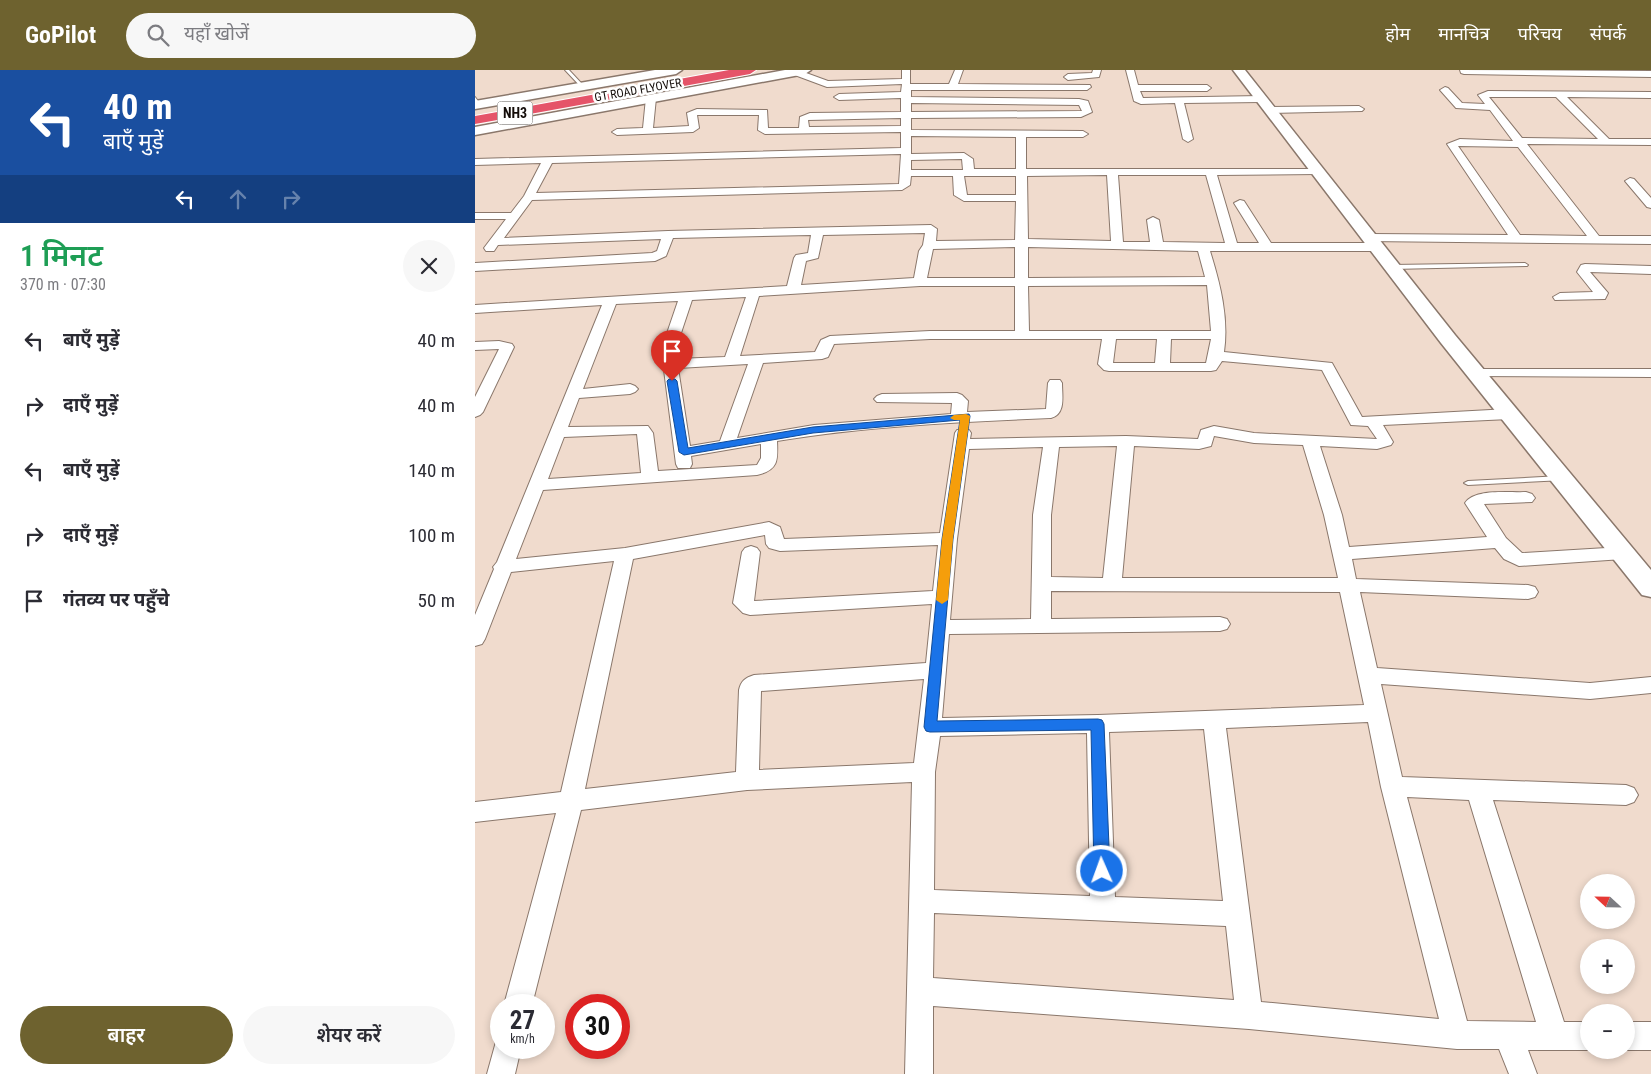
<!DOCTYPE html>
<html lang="hi">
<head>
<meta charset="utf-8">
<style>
	body { margin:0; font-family:"Roboto Condensed","Noto Sans Devanagari",sans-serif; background:#f7f7f7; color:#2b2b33; height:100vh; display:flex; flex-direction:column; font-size:19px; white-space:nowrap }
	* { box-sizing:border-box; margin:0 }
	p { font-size:16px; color:#7c7c81 }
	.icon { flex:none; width:28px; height:28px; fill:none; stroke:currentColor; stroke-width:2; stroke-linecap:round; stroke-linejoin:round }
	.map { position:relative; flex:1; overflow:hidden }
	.panel { display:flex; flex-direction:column; background:#fff; width:475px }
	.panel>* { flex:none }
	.top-card { background:#1a4fa0; color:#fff; overflow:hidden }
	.needle { width:32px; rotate:292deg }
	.buttons { position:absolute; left:1105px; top:804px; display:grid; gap:10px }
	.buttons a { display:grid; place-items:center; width:55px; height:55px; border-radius:50%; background:#fff; box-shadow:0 2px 8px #0003; font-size:25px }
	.speed { position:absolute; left:15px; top:924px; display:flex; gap:10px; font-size:25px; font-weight:700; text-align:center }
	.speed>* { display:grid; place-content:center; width:65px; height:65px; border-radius:50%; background:#fff; box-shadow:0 2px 8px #0003; line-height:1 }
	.speed small { font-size:12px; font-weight:400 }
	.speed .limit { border:8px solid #d22; background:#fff; color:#111 }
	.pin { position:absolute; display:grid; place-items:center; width:42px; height:42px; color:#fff; margin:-51px -21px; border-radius:50% 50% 50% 0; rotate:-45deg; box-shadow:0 0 5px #0007 }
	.pin .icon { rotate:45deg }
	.me { position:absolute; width:55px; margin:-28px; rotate:358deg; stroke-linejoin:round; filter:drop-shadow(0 0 4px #0008) }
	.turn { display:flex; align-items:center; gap:18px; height:105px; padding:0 20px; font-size:22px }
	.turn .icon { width:65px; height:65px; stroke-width:2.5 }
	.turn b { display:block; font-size:35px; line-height:42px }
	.lanes { display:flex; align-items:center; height:48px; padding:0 20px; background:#0003; justify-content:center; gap:25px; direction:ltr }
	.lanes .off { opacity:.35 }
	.round { display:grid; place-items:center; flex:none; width:52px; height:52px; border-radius:26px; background:#f7f7f7 }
	.overview { display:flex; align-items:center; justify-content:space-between; height:85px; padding:0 20px }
	h1 { font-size:30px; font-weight:600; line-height:38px; color:#1e9e55 }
	.cta { display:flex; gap:10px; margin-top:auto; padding:10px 20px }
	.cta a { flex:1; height:58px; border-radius:30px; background:#6e622f; color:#fff; font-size:20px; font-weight:600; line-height:58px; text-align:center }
	.cta a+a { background:#f7f7f7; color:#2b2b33 }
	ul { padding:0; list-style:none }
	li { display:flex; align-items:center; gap:15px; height:65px; padding:0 20px }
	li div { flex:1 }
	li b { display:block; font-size:19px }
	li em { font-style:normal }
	header { display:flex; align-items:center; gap:30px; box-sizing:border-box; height:70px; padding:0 25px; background:#6e622f; color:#fff }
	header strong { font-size:24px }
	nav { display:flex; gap:28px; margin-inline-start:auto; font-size:18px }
	.search { width:350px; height:45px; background:#f7f7f7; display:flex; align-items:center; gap:12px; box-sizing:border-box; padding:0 18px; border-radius:28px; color:#7c7c81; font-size:19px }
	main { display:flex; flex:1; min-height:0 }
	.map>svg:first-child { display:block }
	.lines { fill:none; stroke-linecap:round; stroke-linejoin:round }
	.lane-casing { stroke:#8a776b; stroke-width:2 }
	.street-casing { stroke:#8a776b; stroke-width:2 }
	.secondary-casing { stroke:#8a776b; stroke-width:3 }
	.highway-casing { stroke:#fff; stroke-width:2 }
	.lane { fill:#fff; fill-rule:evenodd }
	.street { fill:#fff; fill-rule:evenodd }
	.secondary { fill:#fff; fill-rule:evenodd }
	.highway { fill:#e55469; fill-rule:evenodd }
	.route { fill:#1a73e8; stroke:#114b97 }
	.slow { fill:#f59e0b }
	.labels { text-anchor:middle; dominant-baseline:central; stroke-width:5; stroke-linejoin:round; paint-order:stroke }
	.far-street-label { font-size:12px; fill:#140d09; stroke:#fff }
	.shield { fill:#fff; stroke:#5a5653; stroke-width:1 }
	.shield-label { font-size:14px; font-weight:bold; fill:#140d09 }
</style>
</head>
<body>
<header>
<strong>GoPilot</strong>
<div class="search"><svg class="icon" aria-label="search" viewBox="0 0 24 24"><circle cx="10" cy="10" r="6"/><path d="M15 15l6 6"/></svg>यहाँ खोजें</div>
<nav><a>होम</a><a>मानचित्र</a><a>परिचय</a><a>संपर्क</a></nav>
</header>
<main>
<section class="panel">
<div class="top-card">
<div class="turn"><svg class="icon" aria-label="left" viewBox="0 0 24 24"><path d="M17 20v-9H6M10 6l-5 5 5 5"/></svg><div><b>40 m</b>बाएँ मुड़ें</div></div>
<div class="lanes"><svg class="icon" aria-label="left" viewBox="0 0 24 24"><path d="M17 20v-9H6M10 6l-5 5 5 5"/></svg><svg class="icon off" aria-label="ahead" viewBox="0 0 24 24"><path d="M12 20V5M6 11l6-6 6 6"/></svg><svg class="icon off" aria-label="right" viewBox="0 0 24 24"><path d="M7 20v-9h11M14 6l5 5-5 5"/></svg></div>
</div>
<div class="overview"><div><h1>1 मिनट</h1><p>370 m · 07:30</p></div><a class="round"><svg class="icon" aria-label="close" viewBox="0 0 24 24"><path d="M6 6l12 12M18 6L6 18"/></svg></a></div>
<ul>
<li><svg class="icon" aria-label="left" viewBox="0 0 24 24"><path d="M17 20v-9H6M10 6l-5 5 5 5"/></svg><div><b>बाएँ मुड़ें</b></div><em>40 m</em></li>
<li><svg class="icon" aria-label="right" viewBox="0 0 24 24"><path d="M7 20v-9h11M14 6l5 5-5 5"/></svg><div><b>दाएँ मुड़ें</b></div><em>40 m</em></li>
<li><svg class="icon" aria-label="left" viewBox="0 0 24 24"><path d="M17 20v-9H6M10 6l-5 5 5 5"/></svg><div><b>बाएँ मुड़ें</b></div><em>140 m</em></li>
<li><svg class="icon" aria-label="right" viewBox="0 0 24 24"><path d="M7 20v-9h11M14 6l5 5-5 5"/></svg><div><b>दाएँ मुड़ें</b></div><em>100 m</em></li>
<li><svg class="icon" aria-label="arrive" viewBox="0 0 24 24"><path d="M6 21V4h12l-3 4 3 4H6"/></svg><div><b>गंतव्य पर पहुँचे</b></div><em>50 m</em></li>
</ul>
<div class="cta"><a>बाहर</a><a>शेयर करें</a></div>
</section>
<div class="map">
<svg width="1176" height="1004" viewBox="0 0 1176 1004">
	<rect width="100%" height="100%" fill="#f0dbcd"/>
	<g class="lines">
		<g class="lane-casing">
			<path id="lane" d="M90,0H94L108,15V17H106Z
				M0,27L6,35L2,34L0,31Z
				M1050,193L1053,195L1052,196L917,199L914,197L917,195Z
				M1086,406H1089L1090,408L1089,410L993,415L989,413L993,411Z"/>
		</g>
		<g class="street-casing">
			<path id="street" d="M317,0H323L353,11L427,9V0H435V14H474L480,0H488L483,14L615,15L616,17L612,20H436V27L604,29L613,31L617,42L606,47L436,48V60L608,61L613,64L608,67H551V99H847L848,101L847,103L843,104L742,105L762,173H784L759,133L765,130L769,131L796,173H901L907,177L901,181H735C745,213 754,248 749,282L857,293L887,347L1034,339L1040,341L1042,344L1040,347L1034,349L908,355L918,372L916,375L902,379L845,376L867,445L874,477L1012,467L990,433C1000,418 1035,423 1051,422L1057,424L1060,428L1057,432L1009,434L1031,468L1047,483L1148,477L1154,479L1157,483L1154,487L1148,489L1044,496L1029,489L1020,478L877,489L881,509L1053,515L1060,517L1063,522L1060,527L1053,529L885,522L902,598L1115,613L1176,607V623L1115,629L906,614L927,707L1151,715L1159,718L1163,725L1159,732L1151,735L1018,730L1089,952H1114V980H1053L1062,1004H1034L1024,979H982L774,959L458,936V1004H430L437,712L272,720L106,740L57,935H29L81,743L0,752V732L86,722L139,491L36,502L10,569L7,574L0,576V545L19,499L18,497L22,492L127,235L0,243V235L312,216L319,188L321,185L333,183L336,165L198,168L191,186L180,191L0,201V193L177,183L182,181L186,169L23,175L19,181H11L9,178L31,149H0V143H36L49,126L66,93L0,95V89L426,78V62L290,64L283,60L284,45H222L224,58L218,62L142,65L137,62L142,59L168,58L171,28L176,25L181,28L178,58L214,56L212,43L222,39L292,40L293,58H324L325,47L335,43L426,42V28L364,30L359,27L364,24L426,22L427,14L352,17L317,4ZM436,33L604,35L607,41L436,42ZM426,48V56L334,57L333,50ZM436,66L541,67V99H499L498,89L489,83L436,84ZM426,84L424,114L61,123L77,93ZM487,89L488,100H436V90ZM632,105L636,171L553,169L552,106ZM643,105H731L750,173L688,172L684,150L678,147L672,150L675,172H648ZM436,106H478L479,125L489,131H541L540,170L461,171L462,159L456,155L193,161L29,168L57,130L427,120L435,115ZM489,106H541V125H492ZM450,163L448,175L444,181L439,208L326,215L331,191L343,188L348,165ZM540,177V208H452L458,179ZM553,177L723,181L730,207L553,208ZM732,215L736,261H554L553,216ZM445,216H540V261H455L355,266L346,270L340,282L265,286L284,226ZM271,227L250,287L202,289V275L217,230ZM203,231L188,275L187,284L201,394L203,398H215L217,394L216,386L286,374V388L282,395L183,401L178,363L173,356L93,357L104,328L155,324L160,322L163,319L160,316L155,314L108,319L141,234ZM455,269H627L623,294L629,300L634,301H736L741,300L747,291L847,300L876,355L893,356L902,369L779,363L739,356L726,360L723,369L651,366L495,369L496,363L494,360H482L480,363L465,463L309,469L305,457L294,452L150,478L41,489L68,420L282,405C303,400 303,391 302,371C392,356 485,352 576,348C591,344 587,326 587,313L585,310H575L573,313L571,339L492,342L493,331L487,325L482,323L407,324L402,326L399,329L402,332L477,333L476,344L339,355L262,368L288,293L347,289L353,287L359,274ZM641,269H682L680,293H638ZM696,269H736L731,293H695ZM273,294L245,371L215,376L203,298ZM162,364L166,403L73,409L89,367ZM739,366L779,373L828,375L849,445L863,508H647L659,376L724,379L736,376ZM642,376L628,508L576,507V445L584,377ZM568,377L558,445L556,549L475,550L482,469L494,379ZM290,465L291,474L294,478L305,481L463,475L458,521L279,531L285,482L282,478L276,476L270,478L267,482L258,533L268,543L275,545L457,534L451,593L279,605C270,608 266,611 264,620L261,702L110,719L158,489ZM576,521L865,522L889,635L623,645L467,648L474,564L745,561L752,559L755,554L752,549L745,547L576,549ZM449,609L439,693L284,700L286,621ZM893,652L906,717L964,949L786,932L751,658ZM729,659L748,831L640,827L634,662ZM612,663L615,826L459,820L460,702L465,666ZM932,727L994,730L1061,952L992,951ZM459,843L751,856L759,930L458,908Z
				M618,0H626L624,7L593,10L589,7L593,4L617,3Z
				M651,0H659L663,15H732L736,18L732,21H665L668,28L786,26L791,29L786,32L709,33L718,69L713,72L708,69L700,33L666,34L659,31Z
				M985,0L1176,1V7L989,4L986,3Z
				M970,17L973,18L987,33L1010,34L1003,25L1013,21L1176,22V28L1092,27L1134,69H1176V75L1052,74L1124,166H1176V174L892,171L890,168L892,165L896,164L1033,165L972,74L985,69L1038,71L1015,40L981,38L965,20ZM1014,27H1081L1123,69L1047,68ZM983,76L1043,77L1112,166L1045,165Z
				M884,36L889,39L887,41L795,43L790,40L795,37Z
				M1155,108L1159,109L1176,128V138L1172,137L1150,111Z
				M1110,194L1176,196V204L1115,202L1133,223L1130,229L1080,230L1078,227L1085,223L1118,222L1102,202L1106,195Z
				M24,271L37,274L39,277L8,342L5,345L0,347V327L24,279L0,280V272Z
				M1000,299H1176V307L995,306L993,303L995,300Z
				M1151,952H1176V980H1151Z
				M26,966V978H46L40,1004H12L22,968Z"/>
		</g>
		<g class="secondary-casing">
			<path id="secondary" d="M180,0H207L201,4L0,39V31Z
				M310,0H336L330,4L0,65V57Z
				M758,0H770L980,265L1176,500V527L1167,525L966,273Z"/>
		</g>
		<g class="highway-casing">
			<path id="highway" d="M254,0H281L275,4L0,54V46Z"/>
		</g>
		<use href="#lane" class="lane"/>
		<use href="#street" class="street"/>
		<use href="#secondary" class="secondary"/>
		<use href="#highway" class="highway"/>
	</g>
	<path class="route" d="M194,309H200L202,311L213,378L338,357L494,344L495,346L478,469L462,651L623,649L627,650L629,654L635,801L632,806L627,808L622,806L619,801L616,660L455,662L451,661L449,657L467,469L485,350L338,363L209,385L204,382L192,311Z"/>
	<path class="slow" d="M491,344L495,346L478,469L473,530L467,534L461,530L467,469L485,350H479L475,348L479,345Z"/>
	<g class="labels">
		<g class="far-street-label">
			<text transform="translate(163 20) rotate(-10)">GT ROAD FLYOVER</text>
		</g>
		<rect class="shield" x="22.5" y="31.5" width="35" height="23" rx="4"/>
		<g class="shield-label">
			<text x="40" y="43">NH3</text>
		</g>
	</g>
</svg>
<div class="buttons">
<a><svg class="needle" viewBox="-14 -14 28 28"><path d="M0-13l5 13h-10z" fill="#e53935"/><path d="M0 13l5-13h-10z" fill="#7c7c81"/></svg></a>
<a>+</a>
<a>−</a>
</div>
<div class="speed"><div>27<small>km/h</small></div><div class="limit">30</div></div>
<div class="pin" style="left:197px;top:311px;background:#d93025"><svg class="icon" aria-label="arrive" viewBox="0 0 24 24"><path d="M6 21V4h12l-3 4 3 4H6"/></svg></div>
<svg class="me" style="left:627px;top:801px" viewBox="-20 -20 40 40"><circle r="17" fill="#1a73e8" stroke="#fff" stroke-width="3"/><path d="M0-11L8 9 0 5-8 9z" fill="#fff"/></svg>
</div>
</main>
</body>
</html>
